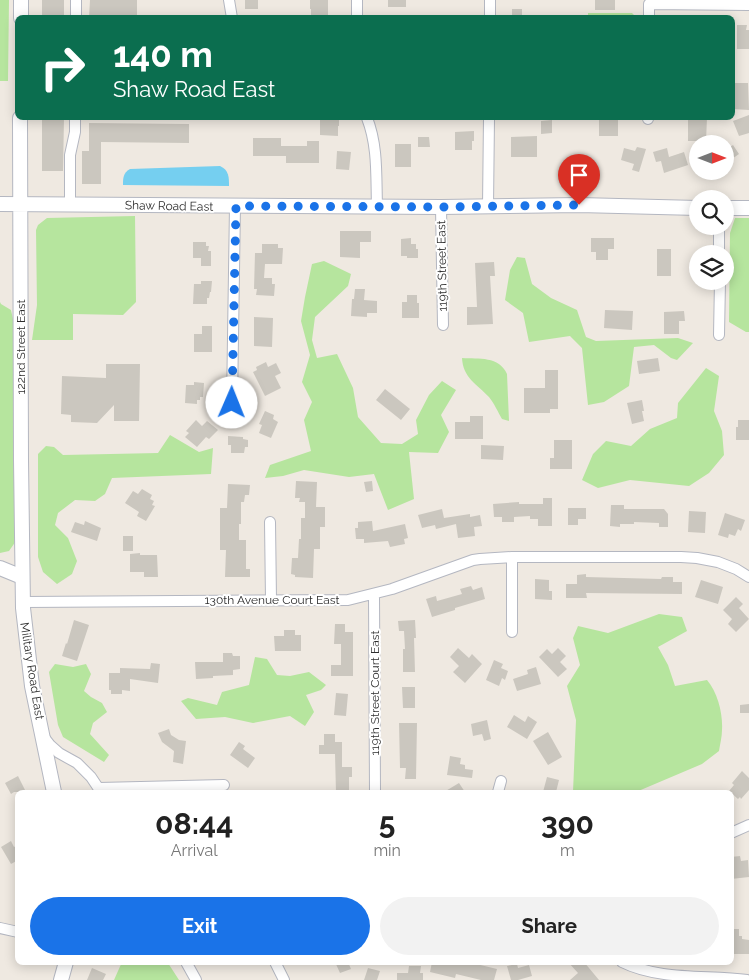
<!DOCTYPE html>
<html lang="en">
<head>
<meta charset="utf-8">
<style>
	body { margin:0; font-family:Raleway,sans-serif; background:#f2f2f2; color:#222; height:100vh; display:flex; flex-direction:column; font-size:19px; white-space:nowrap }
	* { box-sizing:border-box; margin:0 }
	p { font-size:16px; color:#767676 }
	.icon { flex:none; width:28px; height:28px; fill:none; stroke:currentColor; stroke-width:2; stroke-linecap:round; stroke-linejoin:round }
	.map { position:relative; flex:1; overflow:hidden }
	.sheet { position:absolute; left:15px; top:790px; width:719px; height:175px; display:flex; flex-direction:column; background:#fff; border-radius:8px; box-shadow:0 2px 12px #0003 }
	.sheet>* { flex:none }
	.banner { position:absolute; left:15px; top:15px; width:720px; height:105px; border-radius:8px; box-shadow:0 2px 12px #0003; background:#0b6e4f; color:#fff; overflow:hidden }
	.needle { width:32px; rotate:90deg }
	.buttons { position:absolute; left:689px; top:135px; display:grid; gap:10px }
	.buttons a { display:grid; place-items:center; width:45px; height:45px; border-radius:50%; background:#fff; box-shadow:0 2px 12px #0003; font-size:25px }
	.pin { position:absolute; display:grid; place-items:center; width:42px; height:42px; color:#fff; margin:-51px -21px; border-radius:50% 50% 50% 0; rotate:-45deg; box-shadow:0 0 5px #0007 }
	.pin .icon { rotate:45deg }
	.me { position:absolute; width:55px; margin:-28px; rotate:1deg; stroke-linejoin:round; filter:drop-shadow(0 0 4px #0008) }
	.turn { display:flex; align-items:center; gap:18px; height:105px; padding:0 15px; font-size:22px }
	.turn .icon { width:65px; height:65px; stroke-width:2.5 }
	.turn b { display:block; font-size:35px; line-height:42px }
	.eta { display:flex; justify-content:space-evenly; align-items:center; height:85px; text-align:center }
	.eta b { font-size:30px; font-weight:700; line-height:35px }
	.cta { display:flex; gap:10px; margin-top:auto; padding:10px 15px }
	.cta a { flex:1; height:58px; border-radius:30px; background:#1a73e8; color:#fff; font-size:20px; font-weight:700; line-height:58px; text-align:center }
	.cta a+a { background:#f2f2f2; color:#222 }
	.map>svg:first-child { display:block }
	.green { fill:#b6e59e }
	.water { fill:#75cff0 }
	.building { fill:#cbc7bf }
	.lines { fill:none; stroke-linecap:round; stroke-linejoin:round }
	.street-casing { stroke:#b4b7c1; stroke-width:12 }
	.secondary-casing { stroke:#b4b7c1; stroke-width:16 }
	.street { stroke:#fff; stroke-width:10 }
	.secondary { stroke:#fff; stroke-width:14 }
	.route { stroke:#1a73e8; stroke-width:9; stroke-dasharray:0 16.2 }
	.labels { text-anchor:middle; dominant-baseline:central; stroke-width:4; stroke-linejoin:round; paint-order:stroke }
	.street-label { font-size:12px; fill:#2e2e2e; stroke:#fff }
</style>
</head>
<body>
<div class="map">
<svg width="749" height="980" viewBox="0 0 749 980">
	<rect width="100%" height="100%" fill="#efe9e1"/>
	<path class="green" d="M0,0H9L8,81H0Z
		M588,13H632L636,17H588Z
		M135,216L136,302L123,315L73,314V340H32L37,305L36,230L38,225L47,218Z
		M735,218H749V332H746L729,322L730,233Z
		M517,257L525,258L532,284L551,298L577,310L586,337L596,341L678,338L693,343L677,360L671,358L654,345L634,347L629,386L604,402L588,405L582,348L570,336L529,342L523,313L505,300L510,270Z
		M324,261L351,274L348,286L315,317L312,340L317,358L337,354L353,388L358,417L381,443L402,444L418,434L416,420L429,395L442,381L456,390L441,415L449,432L438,453L409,452L414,499L388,510L374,474L349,477L304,470L283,476L265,478L270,465L311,451L304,420L312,402L302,382L310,355L301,321L305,297L312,264Z
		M0,302L1,304L11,310L14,324L16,541L9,551L0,553Z
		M462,358C479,359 499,356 507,374L509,421L502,419C498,412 494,403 489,397C477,384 463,378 462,358Z
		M706,368L719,376L714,411L722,431L724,455L709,473L689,486L630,480L598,488L582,480L593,454L606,441L631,446L650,429L677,418L678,403Z
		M170,435L199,452L213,448L211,474L112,478L105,494L95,501L75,500L58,513L55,525L68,538L77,561L72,574L57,584L43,572L38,557V454L46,446L54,447L63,455L158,453Z
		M659,614L682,617L687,631L658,647L668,665L675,686L707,680C718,693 723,714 722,730C722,737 720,744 719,751L702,764L636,792H573L576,720L567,686L580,665L573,638L578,626L608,633Z
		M255,657L267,659L277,675L290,676L309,672L326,685L321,690L306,695L314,712L305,726L290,716L253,723L225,717L196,719L181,701L188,698L217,705L222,692L249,685Z
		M55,664L73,667L86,664L91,674L84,691L91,697L102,703L107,712L93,723L90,734L109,755L104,762L63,737L58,725L49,672Z
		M122,962L168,963L179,980H114Z"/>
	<path class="water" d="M220,166C229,170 229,177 229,186L123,185C123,178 123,173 130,169Z"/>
	<path class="building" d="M42,0H64V18H42Z
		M90,0H137V18H89Z
		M245,0H258V9H245Z
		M310,0H328V18H311V9H310Z
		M388,0H406V7H388Z
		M595,0H615V10H595Z
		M512,9H522V18H512Z
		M737,25H747L746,30H749V49H737Z
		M734,83H748L749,110L733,109Z
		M749,115V133L739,136L733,121Z
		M42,118H64L63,171H42Z
		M320,118H339V126H338V136L320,135Z
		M599,118H618V136H599Z
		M688,118H707L706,141H688Z
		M552,120V133L541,134V121Z
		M89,123L189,124V143L101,142V184H82V151H89Z
		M474,131V141H472V150H455V132Z
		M537,136V157H511V137Z
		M418,137H429L430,147H418Z
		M253,138H281V146H307V141H319V163H286V156H253Z
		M395,144H411V167H395Z
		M733,145L739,154L729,161L725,155V150Z
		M637,147L646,149L639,172L632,170L634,164L621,160L624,148L635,151Z
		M667,148L669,157L684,152L688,165L664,173L661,161L656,162L653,152Z
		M337,151L351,152L349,170L336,169Z
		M340,231H371V242H360V258L340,257Z
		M411,238V244H416V249H418V258H407V256H401V239Z
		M591,238H614V249H608V260H596V252H591Z
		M193,242H206V246H209L208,251H211V266H201V258H193Z
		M262,244H278V248H283L282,264H265L264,278H272V284H275L274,296L256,295L257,289H254L255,253H262Z
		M657,249H671V276H657Z
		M494,262L495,276H490L493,324L467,325V307H477L475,263Z
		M201,281H212L211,292H210L209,298H207V304H193L194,284H201Z
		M355,289H365L364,300L377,301V313H367V317L351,316L352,299H354Z
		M407,295H417V303H419V318H402V302H407Z
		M605,310L633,311L632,330L604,328Z
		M684,311L685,321H679V334H664V312Z
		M254,317L273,318L272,347L254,346Z
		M202,326H212V352H194V334H202Z
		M658,358L660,371L639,374L637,361Z
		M266,362L268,367L276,363L281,373L275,376L281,388L265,396L253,372L257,370L256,367Z
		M106,364H140L139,421H114V405L97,423L71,422V415L61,414L62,376L106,378Z
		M545,370H558V409H550V413H524V388H545Z
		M194,382L204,383L203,397H200V400H197V404L185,403L186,385H194Z
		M385,389L410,409L401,420L376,400Z
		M642,400L644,411H642L644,421L632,424L627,403Z
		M265,411L274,415L273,419L278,422L271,438L259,433L262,425L259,424Z
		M470,416H483V439H455V422H470Z
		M196,420L202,426L207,421L218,430L209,439L206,437L197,447L185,437L189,433L186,431Z
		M738,420H749V440H736V427H738Z
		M228,436L243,437V439L248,440V447H245L244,453H231V445H228Z
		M554,440H572V469H550V458H554Z
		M481,445L504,446L503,460L481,459Z
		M296,481L317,482L316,507H325V527H320V549H314L313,578L295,577V575L291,574L292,558H298L299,539H301V518H305V502H299L300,498H295Z
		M372,481L373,491L366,492L364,482Z
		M228,484L250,485L249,495H245L244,502H241V524H239V540H246V569H250V577H225L226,550H220V508H227Z
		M142,489L152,495L150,499L154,501L152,505L155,506L146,521L137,516L139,512L125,503L133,491L138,494Z
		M543,498H552V526H538V519H530V516L514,517V522H502V517H494L493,504L519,502V504H543Z
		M611,505H624V509H664L668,514V527H659V523L634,522V524H620V527L610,526Z
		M568,508H586V519H578V525H568Z
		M442,509L444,518L470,514V517L480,515L482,526L474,527L475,536L458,538L456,524L436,529L435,525L422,528L418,515Z
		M689,511L706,512L705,533L688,532Z
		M725,513L745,520L741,531L738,529L735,536L729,534L728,538L718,535Z
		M85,521L101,528L97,541L71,532L75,522L84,525Z
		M372,521L373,531L405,524L408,538L404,539L405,544L390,547L388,541L364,543V539H356L355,528H358V522Z
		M123,536H133V551H123Z
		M140,553V555H157L158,577H144V572H130V554Z
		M586,574V577L661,579L662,577H673V582H682V594L586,593L587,598H566V584H577V575Z
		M535,579L549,580V591H552V600L535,599Z
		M701,580L723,587L718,604L695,597Z
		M471,586L473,590L482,587L485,599L455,608V610L432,617L426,599L436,596L437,601L462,594L460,589Z
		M736,597L743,604L739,608L749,619L736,632L728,624L732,619L723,610Z
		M74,620L89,625L77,661L62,656L66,643L67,644Z
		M415,620L416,638H414L415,672H403V649H405L404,631H399L398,621Z
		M335,624H345V632H353V676H331V665H341V644H334Z
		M284,630H295V635H301V651H275L274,636H284Z
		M458,648L469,658L472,654L482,664L465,683L453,672L459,666L450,657Z
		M558,648L566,656L560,662L567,669L558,677L539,657L547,649L552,654Z
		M223,653H232L233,656H240V669L233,670V675L213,676V678L196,679L195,662H223Z
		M494,660L503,664L501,668L508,671L505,680L502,678L499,686L486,680Z
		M151,663L160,664L158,683L130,679V691L122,690V694H111V690H109V673H120V668L150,669Z
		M536,667L541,684L517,691L513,679L528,674L527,670Z
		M402,687H415V708H403Z
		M336,693L348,694L346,716L334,715Z
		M749,704V713H740V705Z
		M514,715L525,722L528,716L537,722L527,739L507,727Z
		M487,720L491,739L484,741L482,734L473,736L471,724Z
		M399,723H417L416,779H405L406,768H400Z
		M169,729L171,735L179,740L186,741L183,764L173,762L174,751L162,742L158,733Z
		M548,732L562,757L548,765L533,741Z
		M324,734H335V742H342V767H352V777H349V792H336L335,754H319V745H324Z
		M239,742L245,746L243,749L255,758L248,768L230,755Z
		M450,756L461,758L460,764L465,765V769L473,770L472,778L447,775Z
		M742,771L749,778V790L741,799L740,797L738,799L729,791L734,785L732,783Z
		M18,776L26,792H14L11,794L5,783Z
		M547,777L559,780L556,792H543Z
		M459,783L465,792H444Z
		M11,841L14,847L18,845V860L11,864L1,847Z
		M740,856L741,861L748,860L749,877L731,879V857Z
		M731,929H739V936H742V939L749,940V954H731Z
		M335,962H348L351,969L340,973Z
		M432,962H468L497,969L494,980H481L456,974L455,978L430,972Z
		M568,962H584L599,980H570L578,973Z
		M517,964L518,968L529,965L532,976L518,980H511L507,966Z
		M409,966H421L420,973H423V980H397V973H408Z
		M92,968L106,974L103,980H87Z
		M368,968L380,971L377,980H364Z"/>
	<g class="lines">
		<g class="street-casing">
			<path id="street" d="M229,0L232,18
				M357,0V18
				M76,18V0
				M490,18V0
				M649,18V4L749,5
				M367,118C378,146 376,176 377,206
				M648,119V118
				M70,205V155L75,132V118
				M488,206L489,118
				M441,207L443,325
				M719,226V254
				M719,335L720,281
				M232,403L235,206
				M270,522L271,600
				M512,557V632
				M374,594L375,792
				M24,602L348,600L392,589L473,560L480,559L512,557H681L697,558L718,562L736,569L749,577
				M43,736L50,745L59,753L77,763L91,777L101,792
				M99,788L224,785
				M498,792L501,781
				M731,833L749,825
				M0,928L18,932
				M186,962L196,980
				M275,962L284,980
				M622,962C658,980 705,975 747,980"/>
		</g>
		<g class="secondary-casing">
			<path id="secondary" d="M21,18V0
				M20,118L21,460L23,608L32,686L54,792
				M0,204L441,207L579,205L698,208
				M725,208H749
				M0,568L22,577
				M61,980L66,962"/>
		</g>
		<use href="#street" class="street"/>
		<use href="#secondary" class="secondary"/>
	</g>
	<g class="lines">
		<path class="route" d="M232,403L236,206L441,207L579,205"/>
	</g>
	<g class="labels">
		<g class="street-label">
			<text transform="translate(169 206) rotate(1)">Shaw Road East</text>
			<text transform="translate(442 266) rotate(-91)">119th Street East</text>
			<text transform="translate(21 347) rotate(-90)">122nd Street East</text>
			<text x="272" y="600">130th Avenue Court East</text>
			<text transform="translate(32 671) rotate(81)">Military Road East</text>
			<text transform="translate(375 693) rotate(-90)">119th Street Court East</text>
		</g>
	</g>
</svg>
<div class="buttons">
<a><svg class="needle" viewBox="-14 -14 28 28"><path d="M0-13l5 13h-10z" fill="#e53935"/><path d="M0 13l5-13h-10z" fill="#767676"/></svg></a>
<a><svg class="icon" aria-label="search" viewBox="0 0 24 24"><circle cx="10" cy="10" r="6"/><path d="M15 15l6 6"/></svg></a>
<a><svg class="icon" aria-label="layers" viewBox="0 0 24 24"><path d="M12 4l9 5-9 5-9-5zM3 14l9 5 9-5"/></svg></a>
</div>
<div class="pin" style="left:579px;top:205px;background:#d93025"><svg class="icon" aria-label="arrive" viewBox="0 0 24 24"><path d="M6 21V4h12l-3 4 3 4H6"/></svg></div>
<svg class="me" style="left:232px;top:403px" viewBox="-20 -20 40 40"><circle r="19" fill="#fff"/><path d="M0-13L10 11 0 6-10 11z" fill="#1a73e8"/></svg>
<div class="banner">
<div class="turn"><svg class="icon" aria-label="right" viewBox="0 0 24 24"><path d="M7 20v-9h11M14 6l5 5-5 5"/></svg><div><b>140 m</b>Shaw Road East</div></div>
</div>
<section class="sheet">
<div class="eta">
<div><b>08:44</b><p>Arrival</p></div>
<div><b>5</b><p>min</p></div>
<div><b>390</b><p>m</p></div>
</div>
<div class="cta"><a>Exit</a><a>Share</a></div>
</section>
</div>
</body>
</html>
